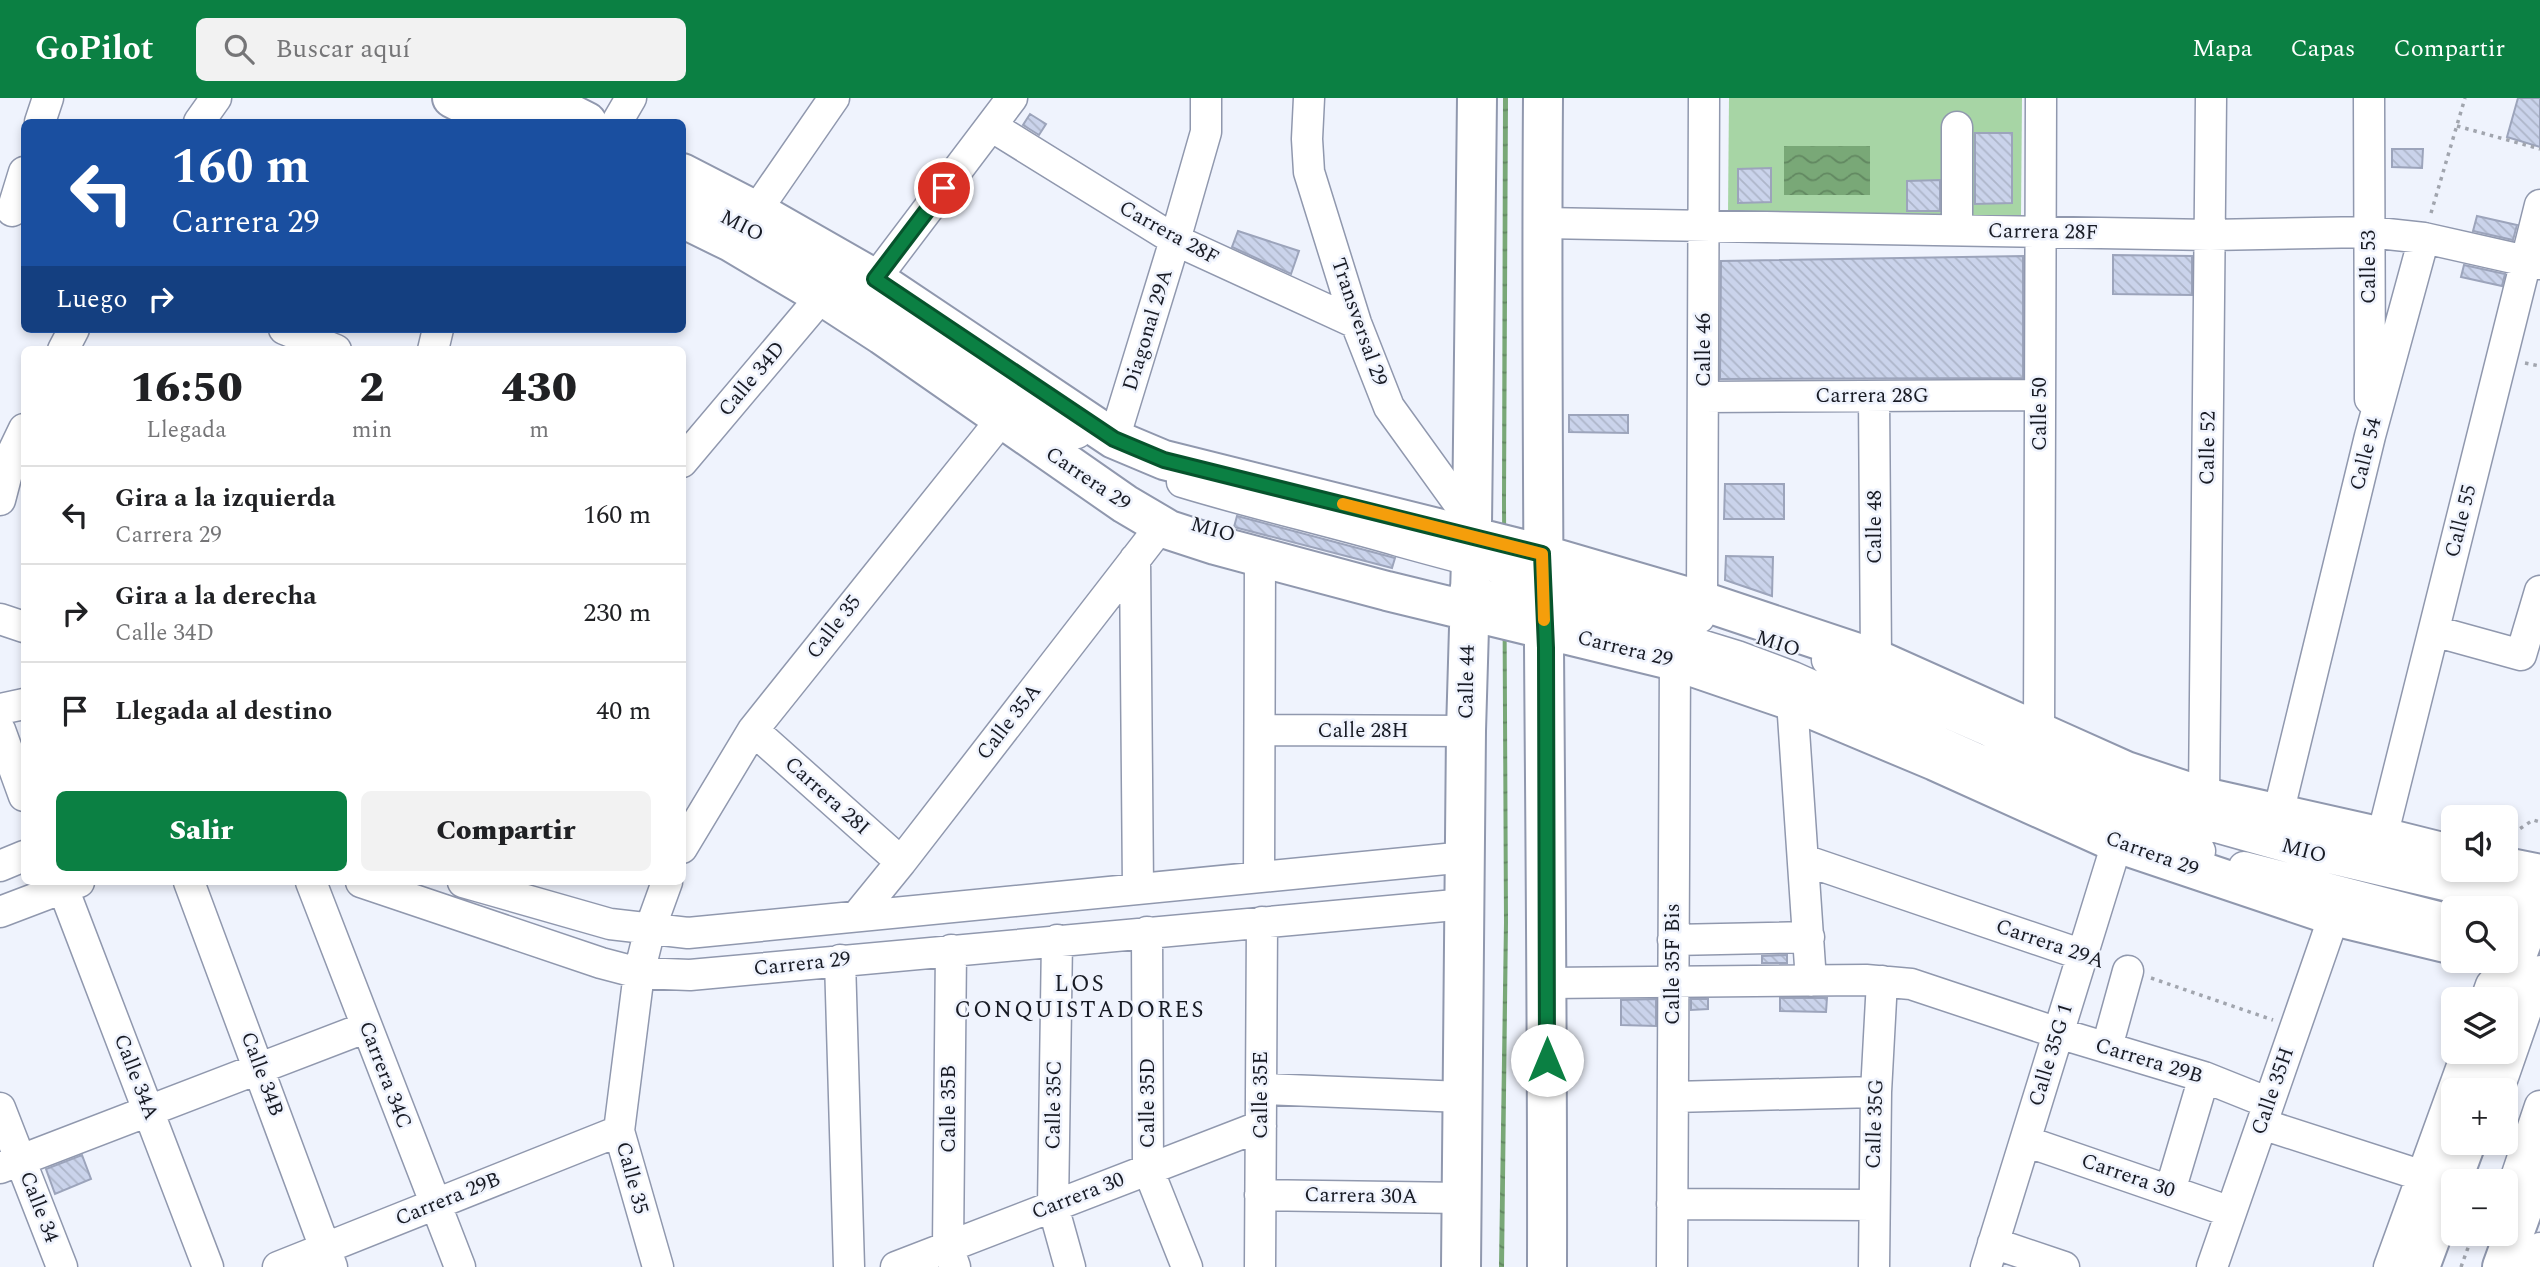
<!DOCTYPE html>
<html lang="es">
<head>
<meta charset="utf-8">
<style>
	body { margin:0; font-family:Spectral,serif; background:#f2f2f2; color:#202124; height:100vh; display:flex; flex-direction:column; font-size:26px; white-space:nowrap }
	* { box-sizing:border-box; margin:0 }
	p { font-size:23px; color:#757577 }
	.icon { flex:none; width:38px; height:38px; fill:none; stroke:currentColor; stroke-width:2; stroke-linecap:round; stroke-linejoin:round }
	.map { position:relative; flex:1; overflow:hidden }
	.sheet { position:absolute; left:21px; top:248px; width:665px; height:539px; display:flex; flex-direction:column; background:#fff; border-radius:10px; box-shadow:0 4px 10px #0003 }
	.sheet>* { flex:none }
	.banner { position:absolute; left:21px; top:21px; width:665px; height:214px; border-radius:10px; box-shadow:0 4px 10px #0003; background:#1a4fa0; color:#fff; overflow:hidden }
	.fabs { position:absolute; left:2441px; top:707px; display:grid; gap:14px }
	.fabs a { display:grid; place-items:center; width:77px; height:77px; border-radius:10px; background:#fff; box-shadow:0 4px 10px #0003; font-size:35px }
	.pin { position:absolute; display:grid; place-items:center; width:60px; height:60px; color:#fff; margin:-30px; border:4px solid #fff; border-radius:50%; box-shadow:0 2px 7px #0007 }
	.me { position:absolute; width:77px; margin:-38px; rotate:0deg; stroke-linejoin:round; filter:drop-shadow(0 0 5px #0008) }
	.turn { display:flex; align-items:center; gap:24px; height:147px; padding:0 35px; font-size:32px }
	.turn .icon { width:91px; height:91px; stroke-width:2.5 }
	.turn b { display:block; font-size:49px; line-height:60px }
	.then { display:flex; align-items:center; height:66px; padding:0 35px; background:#0003; gap:14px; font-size:26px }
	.eta { display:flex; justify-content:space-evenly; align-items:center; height:119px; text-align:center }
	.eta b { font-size:42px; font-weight:800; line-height:49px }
	.action { display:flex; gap:14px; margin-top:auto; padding:14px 35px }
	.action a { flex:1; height:80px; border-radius:10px; background:#0b8043; color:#fff; font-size:28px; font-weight:800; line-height:80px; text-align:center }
	.action a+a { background:#f2f2f2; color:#202124 }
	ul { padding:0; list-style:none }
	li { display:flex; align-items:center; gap:21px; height:98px; padding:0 35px; border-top:2px solid #e0e0e0 }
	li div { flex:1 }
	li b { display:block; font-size:26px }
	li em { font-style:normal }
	header { display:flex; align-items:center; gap:42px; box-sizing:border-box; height:98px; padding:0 35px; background:#0b8043; color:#fff }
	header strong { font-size:33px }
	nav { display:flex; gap:38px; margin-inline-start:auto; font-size:24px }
	.search { width:490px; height:63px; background:#f2f2f2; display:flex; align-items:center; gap:18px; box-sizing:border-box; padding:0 24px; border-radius:10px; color:#757577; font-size:26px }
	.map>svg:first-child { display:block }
	.park { fill:#a7d5a5 }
	.water { fill:url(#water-waves) }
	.building { fill:url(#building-back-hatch); stroke:#9ca4bb; stroke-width:2 }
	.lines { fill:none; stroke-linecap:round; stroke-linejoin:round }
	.minor-casing { stroke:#9098ae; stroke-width:33 }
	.major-casing { stroke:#9098ae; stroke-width:42 }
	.highway-casing { stroke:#9098ae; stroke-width:42 }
	.path { stroke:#a1a5ae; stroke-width:3.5; stroke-dasharray:3.5 5; stroke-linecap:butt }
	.minor { stroke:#fff; stroke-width:30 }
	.major { stroke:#fff; stroke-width:38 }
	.highway { stroke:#fff; stroke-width:38 }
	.route-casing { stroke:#07532c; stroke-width:18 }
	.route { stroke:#0b8043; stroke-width:12 }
	.slow { stroke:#f59e0b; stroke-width:12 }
	.labels { text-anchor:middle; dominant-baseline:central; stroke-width:5; stroke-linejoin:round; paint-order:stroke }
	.street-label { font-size:21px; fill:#181b24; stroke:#eff3fd }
	.neighbourhood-label { font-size:23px; letter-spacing:2px; fill:#181b24; stroke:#eff3fd }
</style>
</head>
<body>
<header>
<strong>GoPilot</strong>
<div class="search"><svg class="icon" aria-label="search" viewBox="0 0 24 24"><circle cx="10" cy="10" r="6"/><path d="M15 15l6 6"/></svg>Buscar aquí</div>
<nav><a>Mapa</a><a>Capas</a><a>Compartir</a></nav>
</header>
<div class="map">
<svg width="2540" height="1169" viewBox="0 0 2540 1169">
	<defs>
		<pattern id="water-waves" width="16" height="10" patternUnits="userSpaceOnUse" patternTransform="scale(1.75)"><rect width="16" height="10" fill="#79a877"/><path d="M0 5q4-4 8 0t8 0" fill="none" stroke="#628861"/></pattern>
		<pattern id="building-back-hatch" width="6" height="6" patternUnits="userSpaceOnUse" patternTransform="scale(1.75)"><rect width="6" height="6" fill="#cad3eb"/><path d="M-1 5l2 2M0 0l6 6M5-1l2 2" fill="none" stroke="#adb5c9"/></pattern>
	</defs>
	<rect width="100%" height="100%" fill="#eff3fd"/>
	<path class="park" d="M1729,0H2022L2021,118L1728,115Z"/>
	<path class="water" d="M1503,0H1508L1506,403L1508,824L1504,1169H1499L1504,824L1502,403Z
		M1784,48H1870V97H1784Z"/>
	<path class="building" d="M2518,0H2540V49L2507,39Z
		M1030,16L1046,26L1039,37L1023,27Z
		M1975,35H2012V105L1975,106Z
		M2392,51H2423L2422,70L2392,69Z
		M1771,70V104L1738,105V71Z
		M1940,82V113H1907V83Z
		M2477,118L2517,127L2513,142L2473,133Z
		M1238,133L1299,153L1291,176L1232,149Z
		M2113,157L2192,158V197L2113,196Z
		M2023,158V280L1720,281L1721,163Z
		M2464,167L2505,176L2502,188L2461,179Z
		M1569,317H1628V335L1569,334Z
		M1725,386H1784V421H1724Z
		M1237,418L1395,460L1392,470L1234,429Z
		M1726,458L1773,459L1772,498L1725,482Z
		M1787,857V865H1762V858Z
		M1780,900H1827L1826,914L1780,913Z
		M1656,901V928L1621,927V902Z
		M1691,901H1708V911L1691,912Z
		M82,1057L91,1081L55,1096L46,1071Z"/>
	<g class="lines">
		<g class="minor-casing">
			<path id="minor" d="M498,0L546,24
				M1309,0L1307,41L1309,74L1356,225L1389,309L1472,424
				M2369,0L2370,301
				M40,24L48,0
				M199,24L216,0
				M617,24L631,0
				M991,28L1175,142L1356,225
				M1957,29V132
				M682,97L771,142L841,184L1011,299L1077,335
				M12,113L24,74
				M756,113L834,0
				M1543,125L2210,137L2369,134L2424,140L2540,166
				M875,181L1012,0
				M284,231L336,252
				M63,252L74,231
				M433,252L438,231
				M1874,298L1876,561
				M1704,299L2040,297
				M1114,341L1175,142L1206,34V0
				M682,364L822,198
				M1182,384C1254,406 1327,422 1399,443C1499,471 1599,495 1699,520
				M0,402L12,356L24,331
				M1135,461L1138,790
				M1465,493L1675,539L1737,558L1793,579L2126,727L2200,753
				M1702,503L1704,0
				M0,521L24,529
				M2434,533L2521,557L2540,493
				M1827,562L1989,633L2134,706L2312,756L2474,794L2540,803
				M1792,603L1811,883
				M0,611L24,606
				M0,632L24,698
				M753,632L901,764
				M1260,632L1466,633
				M2039,633L2041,0
				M2204,699L2211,0
				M2278,716L2370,338L2424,140
				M2382,739L2540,107
				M682,750L753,632L1002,321
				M1804,762L2083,857
				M0,768L24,758
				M2244,769L2454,823
				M1259,778L1260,458
				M189,784L332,1169
				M311,784L460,1169
				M361,784L601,865L639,875L690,877L1466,806
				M463,784L610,826L688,835L1466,759
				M63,790L208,1169
				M0,814L79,784
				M857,818L901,764L1161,428
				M1147,834L1148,1071L1187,1169
				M1057,842L1053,1108L1070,1169
				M1673,842L1809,839
				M951,852L948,1149L955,1169
				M840,862L849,1169
				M1547,885L1866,882L1911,886L2058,935L2204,979L2269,1005
				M2486,901L2491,887L2516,860
				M2107,949L2128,873
				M2501,985L2540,873
				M1261,991L1463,999
				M1673,999L1876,994
				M0,1010L62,1169
				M2262,1026L2423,1078
				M2025,1043L2231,1114
				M0,1070L367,929
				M2512,1091L2540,1008
				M2170,1093L2204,979
				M1260,1097L1462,1100
				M1672,1106L1873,1107
				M1993,1145L2064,1169
				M278,1169L619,1033
				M658,1169L619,1033L639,875L650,831L667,784
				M896,1169L1261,1028
				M1260,1169L1262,824
				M1672,1169L1675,563
				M1874,1169L1876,994L1882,883
				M1986,1169L2117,745
				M2212,1169L2334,818
				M2389,1169L2467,954
				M2533,1169L2540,1150"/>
		</g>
		<g class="major-casing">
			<path id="major" d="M452,0L499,24
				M540,0L587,24
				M1543,0C1540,390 1548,779 1547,1169
				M682,75L756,113L875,181L1114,341L1164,362L1534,454L1702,503L1876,561L2126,673L2204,699L2382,739L2454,757
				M682,120L731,144L822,198L882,237L1125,406L1169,432L1215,447L1387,493L1675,563L1792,603L1935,663L2117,745L2334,818L2454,847
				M2506,769L2540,776
				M1461,1169L1466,633L1472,427L1477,0"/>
		</g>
		<g class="highway-casing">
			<path id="highway" d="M2506,923L2516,892V860L2540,796
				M2484,992L2496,954
				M2420,1169L2466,1045
				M2502,1169L2540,1064"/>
		</g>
		<path class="path" d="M2457,28L2540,51
			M2431,115L2465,0
			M2525,265L2540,268
			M2506,740L2533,722L2540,724
			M2151,880L2273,922
			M2461,1169L2473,1136"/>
		<use href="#minor" class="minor"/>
		<use href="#major" class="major"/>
		<use href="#highway" class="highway"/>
	</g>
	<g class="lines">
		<g class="route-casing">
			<path id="route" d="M944,90L875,181L1114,341L1164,362L1542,456L1546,550L1547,962"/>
		</g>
		<use href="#route" class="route"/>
		<path class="slow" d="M1343,406L1542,456L1544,522"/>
	</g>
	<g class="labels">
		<g class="street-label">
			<text transform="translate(742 128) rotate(27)">MIO</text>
			<text transform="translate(2043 134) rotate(1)">Carrera 28F</text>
			<text transform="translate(1169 135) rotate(29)">Carrera 28F</text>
			<text transform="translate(2369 169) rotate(-90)">Calle 53</text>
			<text transform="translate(1359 224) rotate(71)">Transversal 29</text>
			<text transform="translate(1148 232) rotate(-73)">Diagonal 29A</text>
			<text transform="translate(1704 252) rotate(-90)">Calle 46</text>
			<text transform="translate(752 281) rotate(-50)">Calle 34D</text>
			<text x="1872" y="298">Carrera 28G</text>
			<text transform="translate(2040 316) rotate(-90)">Calle 50</text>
			<text transform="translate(2208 350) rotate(-89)">Calle 52</text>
			<text transform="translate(2366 356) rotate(-76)">Calle 54</text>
			<text transform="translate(1088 381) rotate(34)">Carrera 29</text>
			<text transform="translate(2461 423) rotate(-76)">Calle 55</text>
			<text transform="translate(1875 429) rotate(-90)">Calle 48</text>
			<text transform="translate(1213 432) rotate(16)">MIO</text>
			<text transform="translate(834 529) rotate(-52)">Calle 35</text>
			<text transform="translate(1778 546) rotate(18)">MIO</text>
			<text transform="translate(1625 551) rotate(14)">Carrera 29</text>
			<text transform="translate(1467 584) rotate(-89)">Calle 44</text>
			<text transform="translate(1009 624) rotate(-52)">Calle 35A</text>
			<text x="1363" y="633">Calle 28H</text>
			<text transform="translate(827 698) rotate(42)">Carrera 28I</text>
			<text transform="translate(2304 753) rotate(15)">MIO</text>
			<text transform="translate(2152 756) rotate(20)">Carrera 29</text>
			<text transform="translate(2050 846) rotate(19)">Carrera 29A</text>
			<text transform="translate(802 866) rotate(-6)">Carrera 29</text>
			<text transform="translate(1673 866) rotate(-90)">Calle 35F Bis</text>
			<text transform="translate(2051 957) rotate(-73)">Calle 35G 1</text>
			<text transform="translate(2149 963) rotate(17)">Carrera 29B</text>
			<text transform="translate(262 976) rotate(70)">Calle 34B</text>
			<text transform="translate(385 977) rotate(69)">Carrera 34C</text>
			<text transform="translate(136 979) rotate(69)">Calle 34A</text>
			<text transform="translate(2273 993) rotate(-71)">Calle 35H</text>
			<text transform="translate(1261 997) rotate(-90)">Calle 35E</text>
			<text transform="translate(1148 1005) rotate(-90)">Calle 35D</text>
			<text transform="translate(1054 1007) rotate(-89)">Calle 35C</text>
			<text transform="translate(949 1011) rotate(-90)">Calle 35B</text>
			<text transform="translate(1875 1026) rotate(-88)">Calle 35G</text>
			<text transform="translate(2128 1078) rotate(19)">Carrera 30</text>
			<text transform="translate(632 1080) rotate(75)">Calle 35</text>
			<text transform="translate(1078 1098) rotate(-21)">Carrera 30</text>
			<text transform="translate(1361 1098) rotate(1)">Carrera 30A</text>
			<text transform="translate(448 1101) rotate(-22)">Carrera 29B</text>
			<text transform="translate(39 1109) rotate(69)">Calle 34</text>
		</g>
		<g class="neighbourhood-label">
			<text x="1080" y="886">LOS<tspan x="1080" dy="26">CONQUISTADORES</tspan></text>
		</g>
	</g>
</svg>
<div class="fabs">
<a><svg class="icon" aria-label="sound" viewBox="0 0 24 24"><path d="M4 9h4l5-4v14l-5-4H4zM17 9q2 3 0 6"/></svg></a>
<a><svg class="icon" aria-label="search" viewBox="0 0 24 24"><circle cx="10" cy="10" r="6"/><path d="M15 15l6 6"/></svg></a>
<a><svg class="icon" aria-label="layers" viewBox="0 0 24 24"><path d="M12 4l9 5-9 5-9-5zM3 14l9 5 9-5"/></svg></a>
<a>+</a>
<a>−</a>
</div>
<div class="pin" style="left:944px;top:90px;background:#d93025"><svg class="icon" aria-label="arrive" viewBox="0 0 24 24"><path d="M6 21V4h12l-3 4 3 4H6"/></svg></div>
<svg class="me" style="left:1547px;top:962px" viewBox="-20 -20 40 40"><circle r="19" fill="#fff"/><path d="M0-13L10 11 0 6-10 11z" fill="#0b8043"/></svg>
<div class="banner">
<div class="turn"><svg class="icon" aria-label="left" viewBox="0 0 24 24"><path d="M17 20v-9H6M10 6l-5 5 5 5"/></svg><div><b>160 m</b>Carrera 29</div></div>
<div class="then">Luego<svg class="icon" aria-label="right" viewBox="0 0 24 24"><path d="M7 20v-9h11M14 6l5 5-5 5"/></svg></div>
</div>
<section class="sheet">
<div class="eta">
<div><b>16:50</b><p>Llegada</p></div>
<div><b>2</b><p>min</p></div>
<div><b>430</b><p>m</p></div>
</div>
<ul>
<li><svg class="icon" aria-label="left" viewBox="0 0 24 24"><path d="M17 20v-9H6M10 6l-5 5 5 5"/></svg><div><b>Gira a la izquierda</b><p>Carrera 29</p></div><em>160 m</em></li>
<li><svg class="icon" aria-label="right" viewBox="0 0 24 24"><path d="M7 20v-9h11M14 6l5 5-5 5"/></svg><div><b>Gira a la derecha</b><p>Calle 34D</p></div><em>230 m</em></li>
<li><svg class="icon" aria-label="arrive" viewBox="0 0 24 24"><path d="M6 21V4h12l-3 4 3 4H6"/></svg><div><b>Llegada al destino</b></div><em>40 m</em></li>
</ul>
<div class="action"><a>Salir</a><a>Compartir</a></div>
</section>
</div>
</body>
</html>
